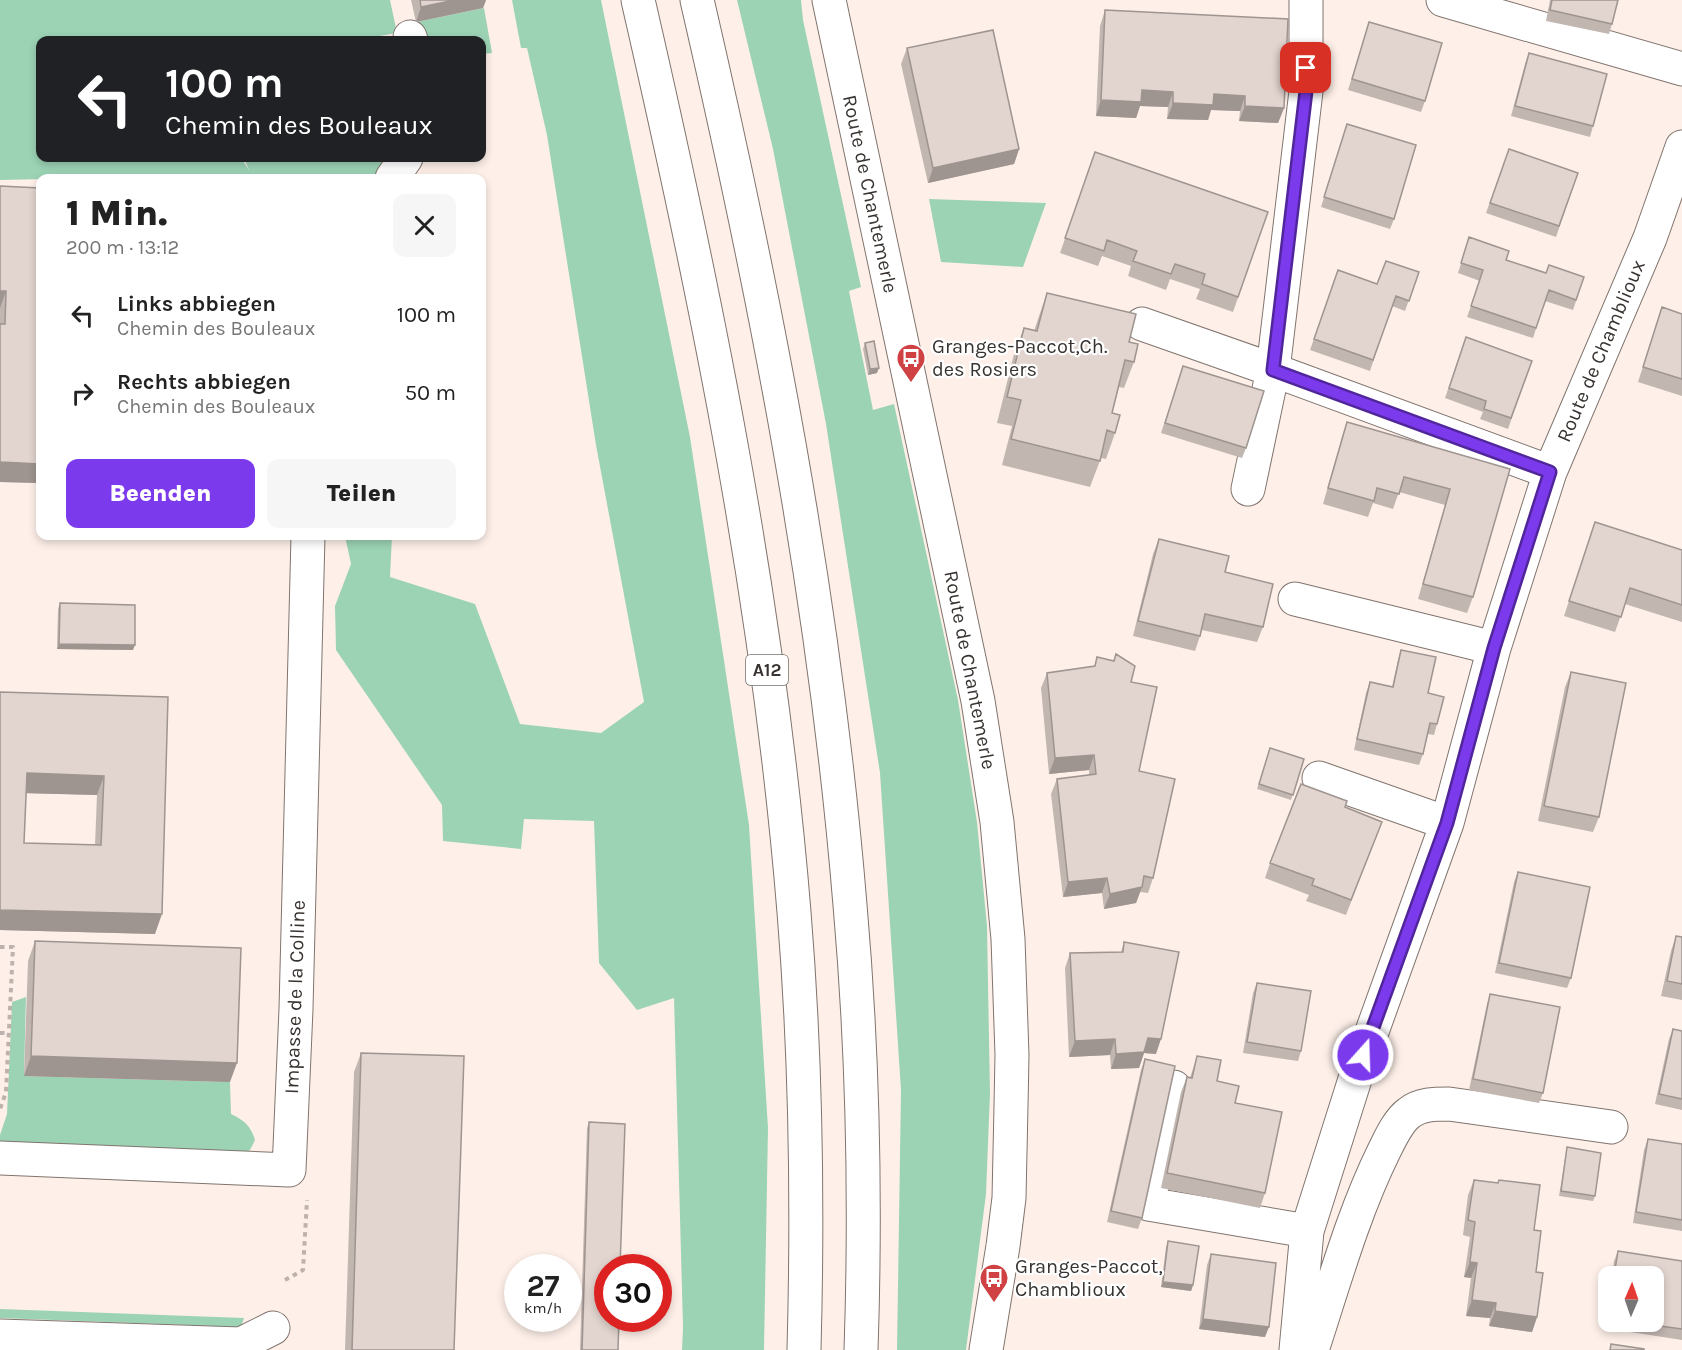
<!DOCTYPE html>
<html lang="de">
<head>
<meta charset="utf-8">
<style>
	body { margin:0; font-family:Karla,sans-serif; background:#f6f6f6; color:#222; height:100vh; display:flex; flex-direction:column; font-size:22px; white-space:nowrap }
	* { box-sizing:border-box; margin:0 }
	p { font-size:20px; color:#767676 }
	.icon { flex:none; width:33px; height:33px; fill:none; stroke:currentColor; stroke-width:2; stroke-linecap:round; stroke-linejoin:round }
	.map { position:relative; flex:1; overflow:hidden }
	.side { position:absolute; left:36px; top:174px; width:450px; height:366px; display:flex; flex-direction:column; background:#fff; border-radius:12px; box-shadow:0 3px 9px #0003 }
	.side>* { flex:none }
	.hud { position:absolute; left:36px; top:36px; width:450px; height:126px; border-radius:12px; box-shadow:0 3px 9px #0003; background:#202124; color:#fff; overflow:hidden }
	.needle { width:39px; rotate:2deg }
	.controls { position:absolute; left:1598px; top:1266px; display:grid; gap:12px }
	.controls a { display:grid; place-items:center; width:66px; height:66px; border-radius:12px; background:#fff; box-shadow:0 3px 9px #0003; font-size:30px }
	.speed { position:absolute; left:504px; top:1254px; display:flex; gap:12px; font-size:30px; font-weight:700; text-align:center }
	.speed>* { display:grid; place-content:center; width:78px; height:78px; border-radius:50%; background:#fff; box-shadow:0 3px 9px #0003; line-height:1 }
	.speed small { font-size:15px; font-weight:400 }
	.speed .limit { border:9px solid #d22; background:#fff; color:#111 }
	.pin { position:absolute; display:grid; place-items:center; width:51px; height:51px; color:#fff; margin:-26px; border-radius:12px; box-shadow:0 3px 9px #0006 }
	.me { position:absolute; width:66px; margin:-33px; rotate:20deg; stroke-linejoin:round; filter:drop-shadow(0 0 4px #0008) }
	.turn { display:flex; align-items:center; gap:21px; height:126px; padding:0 30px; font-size:27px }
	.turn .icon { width:78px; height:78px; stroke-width:2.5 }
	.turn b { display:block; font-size:42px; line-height:51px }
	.round { display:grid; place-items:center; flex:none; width:63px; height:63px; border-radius:12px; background:#f6f6f6 }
	.headline { display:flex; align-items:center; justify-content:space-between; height:102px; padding:0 30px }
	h1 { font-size:36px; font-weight:800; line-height:45px }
	.cta { display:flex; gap:12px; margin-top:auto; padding:12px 30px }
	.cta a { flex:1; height:69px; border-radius:12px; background:#7c3aed; color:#fff; font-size:24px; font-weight:800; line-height:69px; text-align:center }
	.cta a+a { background:#f6f6f6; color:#222 }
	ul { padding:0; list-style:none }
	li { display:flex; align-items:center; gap:18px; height:78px; padding:0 30px }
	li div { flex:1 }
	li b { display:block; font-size:22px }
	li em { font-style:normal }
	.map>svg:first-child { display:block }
	.green { fill:#9cd3b5 }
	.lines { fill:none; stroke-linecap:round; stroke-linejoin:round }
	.minor-casing { stroke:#80746e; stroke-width:35 }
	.highway-casing { stroke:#80746e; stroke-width:35 }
	.path { stroke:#bdb2ad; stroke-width:4; stroke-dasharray:4.5 4.5; stroke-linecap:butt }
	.minor { stroke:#fff; stroke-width:33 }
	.highway { stroke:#fff; stroke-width:33 }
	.wall { fill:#c2b6b1; fill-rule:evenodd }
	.shaded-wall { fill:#9e9490 }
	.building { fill:#e2d4ce; stroke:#9e9490; stroke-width:1.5; fill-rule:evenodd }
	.route-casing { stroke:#51269a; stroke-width:15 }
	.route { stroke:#7c3aed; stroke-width:10 }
	.labels { text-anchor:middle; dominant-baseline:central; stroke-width:4.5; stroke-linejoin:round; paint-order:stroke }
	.shield { fill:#fff; stroke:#74706e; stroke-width:1.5 }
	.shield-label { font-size:18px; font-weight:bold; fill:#383330 }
	.street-label { font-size:20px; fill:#383330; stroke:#fff }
	.poi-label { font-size:20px; fill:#383330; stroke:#fff; text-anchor:start }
</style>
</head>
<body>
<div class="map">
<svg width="1682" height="1350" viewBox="0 0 1682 1350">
	<rect width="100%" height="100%" fill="#fef0e9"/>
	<path class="green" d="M0,0H390L397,33L368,38V40H40V158H241L249,170L244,158H394L379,178H190L189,176L0,180Z
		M512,0H601L690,437L749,825L768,1128L764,1350H682L683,1327L674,998L637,1010L599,963L594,821L524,819L521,849L443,841L442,805L336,650L335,606L351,564L345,536H392L390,577L475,604L520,724L601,733L644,702L596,445L547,135L527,48H521Z
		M737,0H801L803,20L861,287L849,291L873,410L894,404L958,700L977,822L987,926L990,1093L986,1194L966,1350H897L901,1090L880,773L826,424L773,149Z
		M484,8L492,53L482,54V40H425L416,22Z
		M929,199L1046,203L1023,267L941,262Z
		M26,997L24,1076L230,1082L231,1114C244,1120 251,1126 255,1140L250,1150L243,1154L0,1147V1135L7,1114L12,1002Z
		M0,1309L244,1318L241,1327L0,1318Z"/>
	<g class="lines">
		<g class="minor-casing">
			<path id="minor" d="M829,0L978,701L997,822L1008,939L1012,1055L1011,1106L1009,1198L1003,1246L986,1350
				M1306,0V91L1273,370L1550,472
				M1443,0L1682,69
				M410,37L411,40
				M392,178L406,158
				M1142,324L1273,370L1248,489
				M1295,599L1494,648
				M1319,778L1447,823
				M1174,1087L1148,1204L1307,1231
				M0,1158L289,1170L296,1009L308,536
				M0,1336L241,1344L273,1328
				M1296,1350L1307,1231L1356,1076L1447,823L1494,648L1550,472L1650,238L1682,147
				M1312,1350C1334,1283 1353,1214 1384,1151C1390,1139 1398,1121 1409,1113C1420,1104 1435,1104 1449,1104L1611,1127"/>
		</g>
		<g class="highway-casing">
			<path id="highway" d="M638,0C707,300 769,604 794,912C806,1058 808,1204 804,1350
				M697,0C766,298 825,600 850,905C863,1053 866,1202 861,1350"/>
		</g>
		<path class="path" d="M0,947H13L6,1092L0,1109
			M0,1033H9
			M285,1280L303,1270L307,1200"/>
		<use href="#minor" class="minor"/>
		<use href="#highway" class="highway"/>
	</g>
	<path class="wall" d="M411,0H486L483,8L416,22Z
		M1550,0H1618L1612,24L1609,34L1546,21Z
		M1105,10L1284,108L1278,123L1239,121L1240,111L1211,110L1208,120L1167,119L1168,107L1140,106L1136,118L1096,116L1100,26Z
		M1369,22L1425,101L1421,112L1348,90Z
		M907,48L1019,149L1014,164L928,183L901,64Z
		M1529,53L1593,126L1590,137L1511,116L1525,64Z
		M1347,124L1394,219L1390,229L1321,207Z
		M1509,149L1578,173L1556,237L1486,213Z
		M1095,152L1268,212L1233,312L1196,299L1200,289L1170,279L1166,290L1128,276L1131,266L1102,256L1098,266L1060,253Z
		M0,186L40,483L0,482Z
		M1466,248L1546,273L1584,277L1573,310L1545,301L1533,338L1467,317L1480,281L1458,273Z
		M1338,270L1377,284L1419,272L1405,311L1392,306L1370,371L1310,350Z
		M1047,293L1129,342L1134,362L1124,388L1119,387L1112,413L1115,433L1106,459L1101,458L1090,487L1002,465L1012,426L997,423L1014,354L1024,328L1034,331L1038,319Z
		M1662,307L1682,314V396L1638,382Z
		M1466,337L1532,361L1508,429L1480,419L1483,412L1445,398Z
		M865,343L877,373L868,375L863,349Z
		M1183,366L1246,448L1242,458L1161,433Z
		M1347,422L1510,469L1473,597L1467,613L1418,599L1445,505L1399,492L1393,509L1373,503L1368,517L1323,504L1342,437Z
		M1595,522L1682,550V622L1625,604L1615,632L1564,616Z
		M1159,539L1225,572L1263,627L1257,642L1202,630L1195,651L1133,636L1153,554Z
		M60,603L133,650L57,649L58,609Z
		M1401,650L1428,693L1437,724L1434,735L1428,734L1423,754L1419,765L1354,750L1366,693L1370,682L1392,687L1398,660Z
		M1116,654L1131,682L1139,771L1153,878L1148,893L1140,892L1136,903L1104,909L1102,893L1063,897L1051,794L1057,779L1089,775V770L1049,774L1041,688L1047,673L1094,667L1097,657L1113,661Z
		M1571,672L1599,817L1593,832L1538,821L1565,687Z
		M0,692L168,697L155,934L0,930ZM26,793L97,795L95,845L24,843Z
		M1270,748L1304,759L1291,800L1257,789Z
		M1345,807L1382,822L1346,915L1306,901L1309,895L1265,878L1270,863Z
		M1518,872L1571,978L1567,988L1495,973L1514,882Z
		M1676,936L1682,937V1000L1661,996L1671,951Z
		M35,941L230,1082L24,1076L28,961Z
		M1124,942L1156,1054L1144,1053L1139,1068L1111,1069L1110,1055L1069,1057L1065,968L1070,953L1121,952Z
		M1257,983L1301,1051L1298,1061L1243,1053L1253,993Z
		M1490,994L1543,1093L1539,1103L1469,1090L1487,1004Z
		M1673,1029L1682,1031V1110L1655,1104L1669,1039Z
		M361,1053L454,1350H345L354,1072Z
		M1197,1056L1235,1103L1265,1193L1260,1208L1161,1188L1181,1092L1187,1077L1190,1078Z
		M1145,1059L1142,1218L1138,1229L1107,1222L1141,1070Z
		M589,1122L618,1350H580L587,1128Z
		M1648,1139L1682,1144V1231L1633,1223L1644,1150Z
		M1567,1147L1595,1196L1593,1201L1559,1196L1566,1153Z
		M1474,1180L1534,1230L1537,1317L1532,1332L1489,1326L1490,1318L1466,1316L1471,1278L1464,1277L1470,1237L1463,1235L1468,1195Z
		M1168,1241L1193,1285L1191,1291L1161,1287L1166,1247Z
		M1618,1251L1682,1261V1340L1604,1328L1608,1302V1322H1653V1276H1612L1614,1261Z
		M1211,1254L1265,1337L1199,1329L1207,1265Z"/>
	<path class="shaded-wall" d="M455,0H486L483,8L416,22L421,7Z
		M1142,90L1173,92L1168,107L1140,106L1136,118L1096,116L1101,100Z
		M1214,94L1245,96L1240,111L1211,110L1208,120L1167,119L1173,103Z
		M1245,106L1284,108L1278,123L1239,121Z
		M1019,149L1014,164L928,183L933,168Z
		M0,291H6L0,308Z
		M879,368L877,373L868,375L870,369Z
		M0,462L40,464V483L0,482Z
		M59,644L135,645L133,650L57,649Z
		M1094,755L1089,770L1049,774L1055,758Z
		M27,773L104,776L97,795L19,793Z
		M1107,878L1102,893L1063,897L1068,882Z
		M1142,887L1136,903L1104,909L1110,894Z
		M0,910L162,914L155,934L0,930Z
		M1148,1038L1161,1039L1156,1054L1144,1053L1139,1068L1111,1069L1116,1054Z
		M1115,1039L1110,1055L1069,1057L1075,1041Z
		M31,1056L237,1063L230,1082L24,1076Z
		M1470,1262L1477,1263L1471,1278L1464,1277Z
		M1163,1282L1193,1285L1191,1291L1161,1287Z
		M1472,1300L1496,1303L1490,1318L1466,1316Z
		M1495,1311L1537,1317L1532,1332L1489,1326Z
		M1203,1319L1269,1327L1265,1337L1199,1329Z"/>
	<path class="building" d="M420,0H455L421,7Z
		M1552,0H1618L1612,24L1550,10Z
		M1105,10L1288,19L1284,108L1245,106V96L1214,94L1213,105L1173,103V92L1142,90L1141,102L1101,100Z
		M1369,22L1442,43L1425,101L1352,79Z
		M993,30L1019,149L933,168L907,48Z
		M1529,53L1607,74L1593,126L1515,106Z
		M1347,124L1416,145L1394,219L1324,197Z
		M1509,149L1578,173L1559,226L1490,203Z
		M1095,152L1268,212L1238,297L1202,284L1205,274L1175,264L1171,274L1133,261L1137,251L1107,240L1104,251L1065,238Z
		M0,186L40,188V464L0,462V324H5L6,291H0Z
		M1469,237L1509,251L1506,260L1546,273L1549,265L1584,277L1576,300L1549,290L1536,328L1471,306L1483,270L1461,263Z
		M1386,261L1419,272L1409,301L1396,296L1373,360L1314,339L1338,270L1377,284Z
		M1047,293L1136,314L1129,342L1138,344L1134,362L1125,360L1112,413L1120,415L1115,433L1107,430L1100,461L1011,439L1021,400L1007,397L1024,328L1037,331Z
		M1662,307L1682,314V379L1643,367Z
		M1466,337L1532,361L1511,418L1484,409L1486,401L1449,388Z
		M874,341L879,368L870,369L865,343Z
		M1183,366L1264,391L1246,448L1165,423Z
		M1347,422L1510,469L1473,597L1423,584L1450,489L1404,477L1399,494L1377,488L1374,501L1328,488Z
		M1595,522L1682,550V605L1630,588L1621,617L1569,601Z
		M1159,539L1229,556L1225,572L1273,584L1263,627L1205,614L1200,636L1138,621Z
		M60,603L135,605V645L59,644Z
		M1401,650L1436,657L1428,693L1444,697L1437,724L1430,723L1423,754L1357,739L1370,682L1393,687Z
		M1116,654L1135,666L1131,682L1157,687L1139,771L1175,779L1153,878L1144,876L1142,887L1110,894L1107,878L1068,882L1057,779L1096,774L1094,755L1055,758L1047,673L1095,666L1097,657L1114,661Z
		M1571,672L1626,683L1599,817L1544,806Z
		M0,692L168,697L162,914L0,910ZM27,773L104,776L101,845L24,843Z
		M1270,748L1304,759L1293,795L1259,784Z
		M1301,784L1347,801L1345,807L1382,822L1351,900L1312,885L1314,879L1270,863Z
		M1518,872L1590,887L1571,978L1499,963Z
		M1676,936L1682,937V984L1667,981Z
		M35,941L241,948L237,1063L31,1056Z
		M1124,942L1179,952L1161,1039L1148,1038L1144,1052L1116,1054L1115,1039L1075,1041L1070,953L1123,952Z
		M1257,983L1311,991L1301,1051L1247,1042Z
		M1490,994L1560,1007L1543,1093L1473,1079Z
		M1673,1029L1682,1031V1099L1659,1094Z
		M361,1053L464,1056L454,1350H352Z
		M1197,1056L1221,1060L1217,1081L1239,1086L1235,1103L1282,1112L1265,1193L1167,1173L1187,1077L1192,1078Z
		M1145,1059L1175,1066L1142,1218L1111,1211Z
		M589,1122L625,1124L620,1268H608V1318H619L618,1350H582Z
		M1648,1139L1682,1144V1220L1636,1212Z
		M1567,1147L1601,1153L1595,1196L1561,1191Z
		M1474,1180L1498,1183L1499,1180L1540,1185L1534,1230L1541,1231L1536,1272L1543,1273L1537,1317L1495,1311L1496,1303L1472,1300L1477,1263L1470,1262L1475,1222L1468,1220Z
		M1168,1241L1199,1246L1193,1285L1163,1282Z
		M1618,1251L1682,1261V1329L1631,1322H1653V1276H1614Z
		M1211,1254L1276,1263L1269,1327L1203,1319Z
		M1611,1344L1644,1349V1350H1610Z"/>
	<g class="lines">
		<g class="route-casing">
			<path id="route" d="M1306,68V91L1273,370L1550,472L1494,648L1447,823L1363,1055"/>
		</g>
		<use href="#route" class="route"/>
	</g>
	<defs>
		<g id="bus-pin" transform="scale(1.5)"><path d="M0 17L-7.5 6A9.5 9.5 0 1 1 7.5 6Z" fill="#d04144" stroke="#fff"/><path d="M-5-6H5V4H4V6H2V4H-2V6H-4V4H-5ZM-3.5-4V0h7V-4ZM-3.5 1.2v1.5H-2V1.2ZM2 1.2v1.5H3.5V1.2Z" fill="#fff"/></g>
	</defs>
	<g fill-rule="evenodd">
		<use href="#bus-pin" x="911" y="358"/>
		<use href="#bus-pin" x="994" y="1278"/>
	</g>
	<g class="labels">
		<rect class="shield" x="746" y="655" width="42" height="30" rx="4.5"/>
		<g class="shield-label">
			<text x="767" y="670">A12</text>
		</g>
		<g class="street-label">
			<text transform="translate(870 194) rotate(78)">Route de Chantemerle</text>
			<text transform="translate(1601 351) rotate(-67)">Route de Chamblioux</text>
			<text transform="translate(970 670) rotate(79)">Route de Chantemerle</text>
			<text transform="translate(295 997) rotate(-88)">Impasse de la Colline</text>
		</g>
		<g class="poi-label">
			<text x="932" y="346">Granges-Paccot,Ch.<tspan x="932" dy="23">des Rosiers</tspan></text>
			<text x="1015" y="1266">Granges-Paccot,<tspan x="1015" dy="23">Chamblioux</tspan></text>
		</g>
	</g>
</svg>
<div class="controls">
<a><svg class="needle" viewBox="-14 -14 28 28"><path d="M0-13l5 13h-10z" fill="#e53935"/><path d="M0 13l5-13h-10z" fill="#767676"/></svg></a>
</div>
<div class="speed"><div>27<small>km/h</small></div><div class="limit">30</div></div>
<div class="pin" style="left:1306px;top:68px;background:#d93025"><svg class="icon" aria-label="arrive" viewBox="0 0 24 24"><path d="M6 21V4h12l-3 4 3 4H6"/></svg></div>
<svg class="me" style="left:1363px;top:1055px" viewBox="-20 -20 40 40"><circle r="17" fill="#7c3aed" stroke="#fff" stroke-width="3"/><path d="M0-11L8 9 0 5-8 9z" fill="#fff"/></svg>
<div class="hud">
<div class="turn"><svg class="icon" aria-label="left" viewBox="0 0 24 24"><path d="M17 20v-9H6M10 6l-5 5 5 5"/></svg><div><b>100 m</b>Chemin des Bouleaux</div></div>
</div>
<section class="side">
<div class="headline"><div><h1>1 Min.</h1><p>200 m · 13:12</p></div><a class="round"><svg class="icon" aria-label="close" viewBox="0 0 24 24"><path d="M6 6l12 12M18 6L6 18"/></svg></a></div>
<ul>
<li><svg class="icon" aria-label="left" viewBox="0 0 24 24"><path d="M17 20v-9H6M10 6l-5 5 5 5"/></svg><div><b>Links abbiegen</b><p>Chemin des Bouleaux</p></div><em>100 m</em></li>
<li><svg class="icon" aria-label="right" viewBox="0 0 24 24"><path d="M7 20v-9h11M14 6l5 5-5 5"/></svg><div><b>Rechts abbiegen</b><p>Chemin des Bouleaux</p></div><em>50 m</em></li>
</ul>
<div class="cta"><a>Beenden</a><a>Teilen</a></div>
</section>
</div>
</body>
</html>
